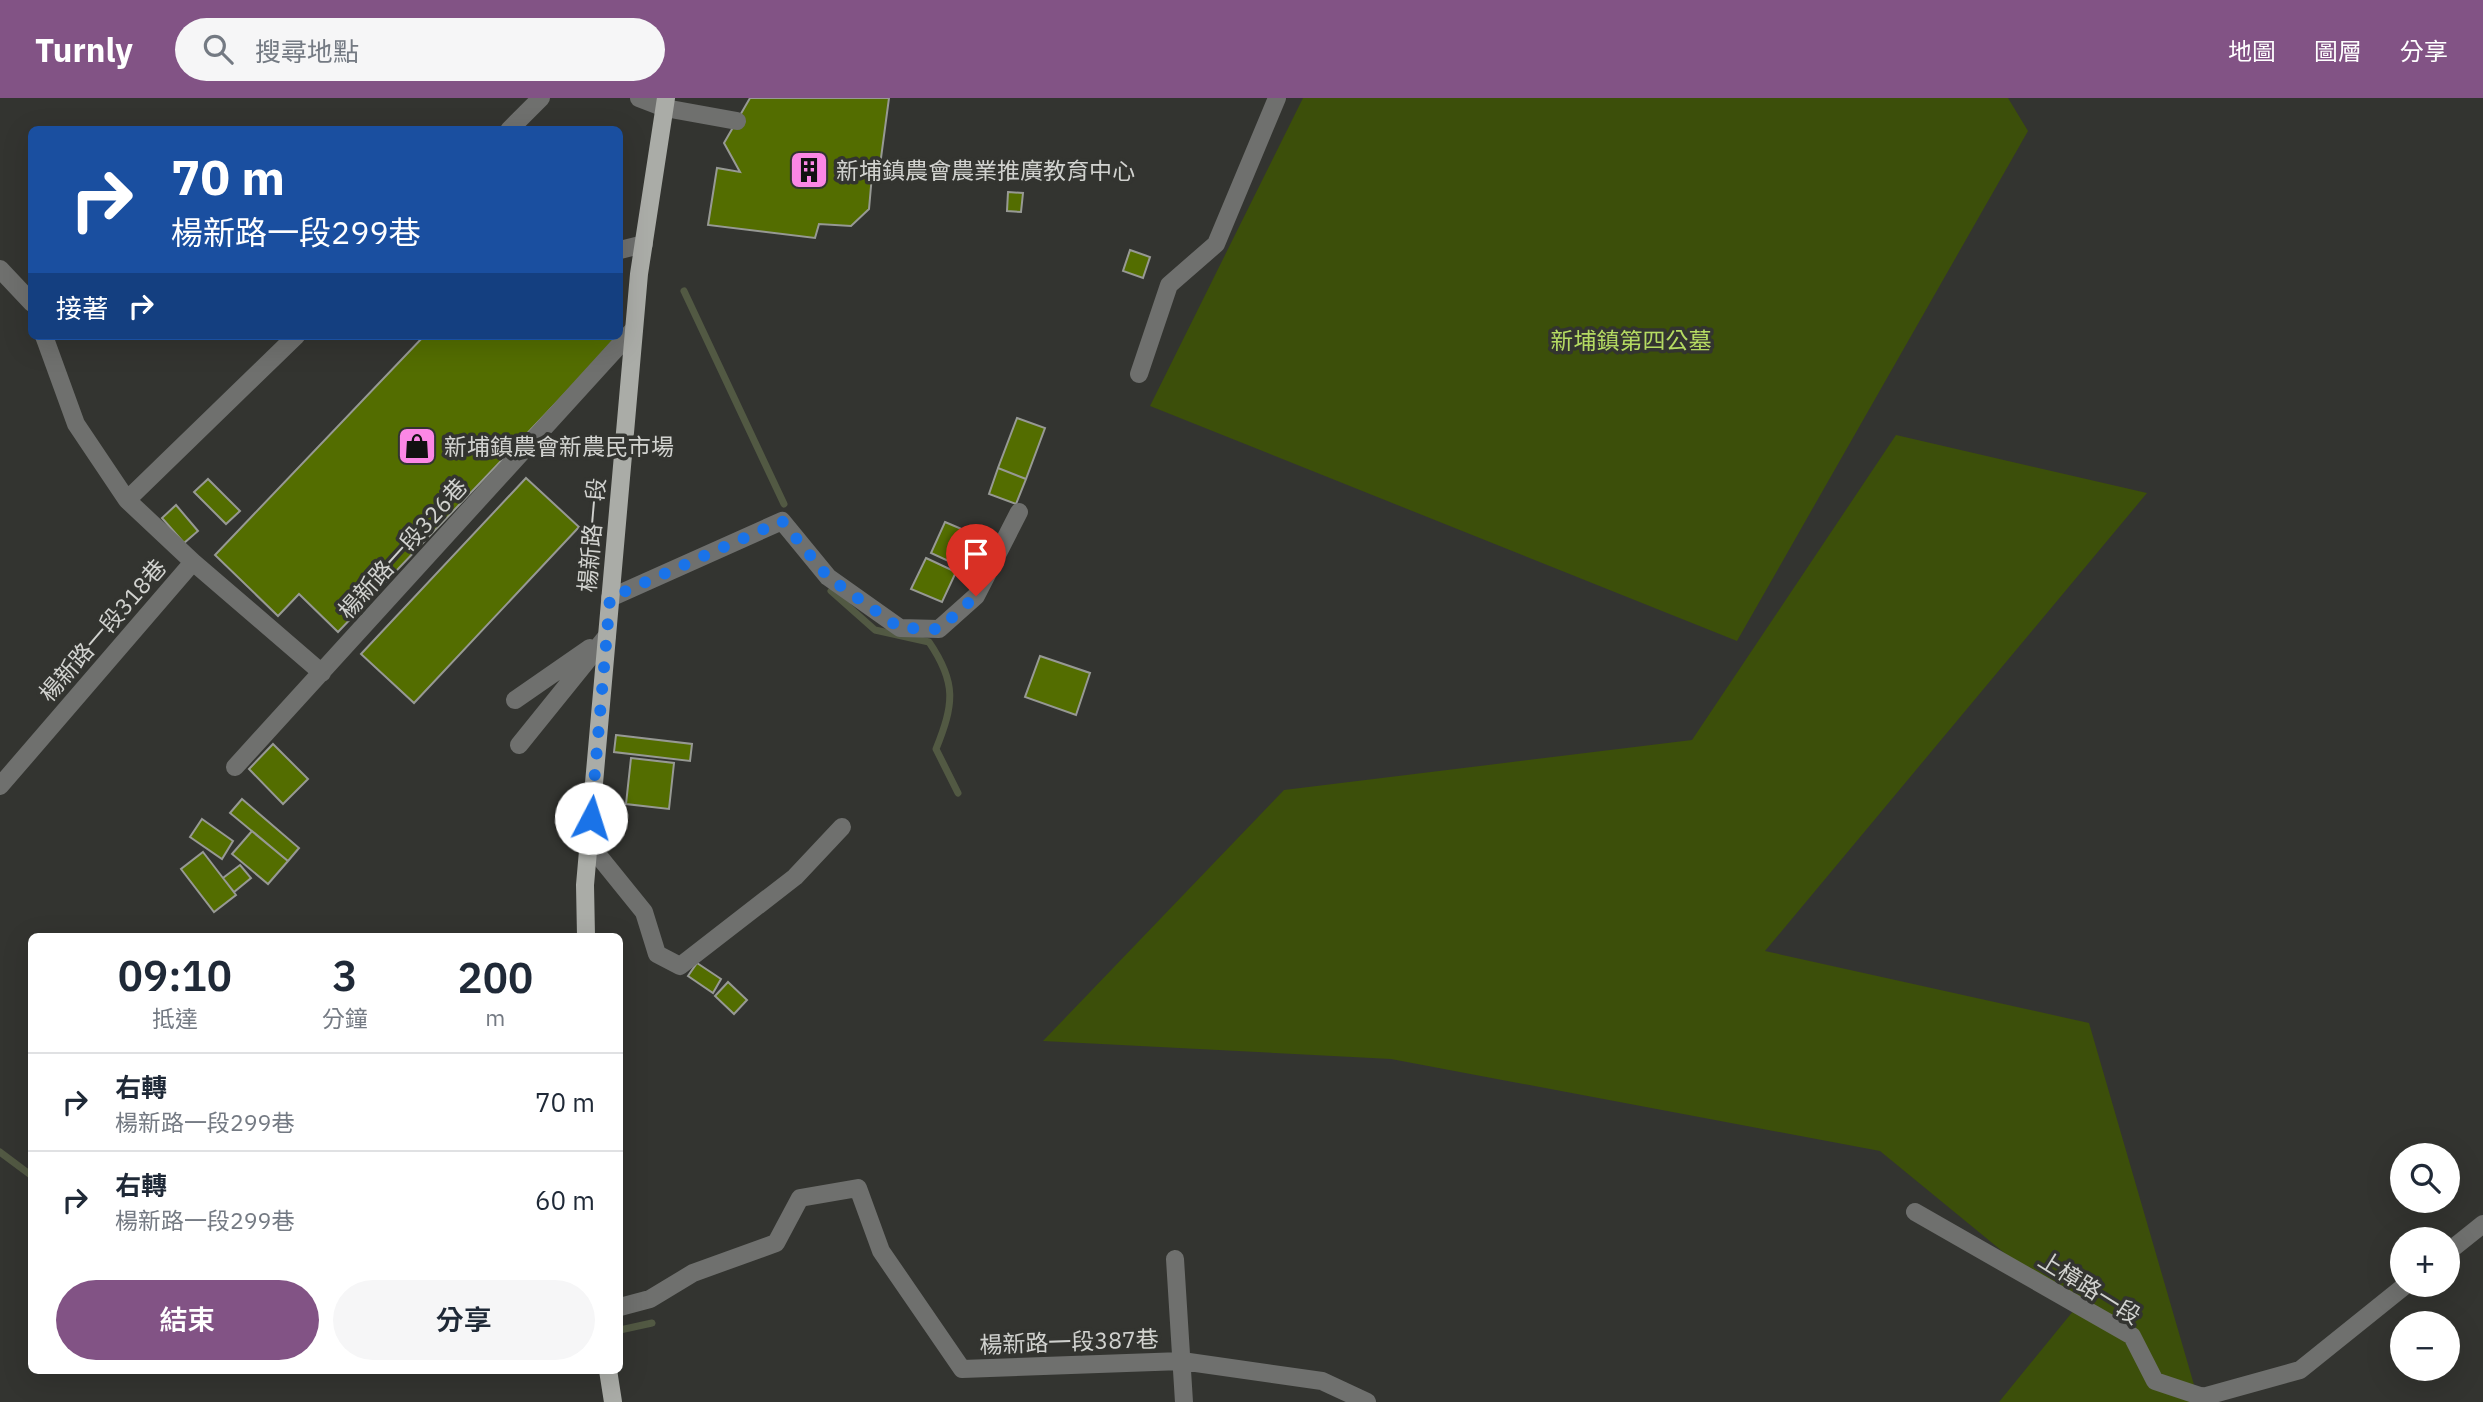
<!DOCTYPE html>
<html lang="zh-TW">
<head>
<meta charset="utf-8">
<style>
	body { margin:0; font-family:"IBM Plex Sans","Noto Sans TC",sans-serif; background:#f6f6f7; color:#1f2937; height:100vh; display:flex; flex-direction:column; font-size:26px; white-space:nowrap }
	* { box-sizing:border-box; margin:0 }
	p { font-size:23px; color:#747a83 }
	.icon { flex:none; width:38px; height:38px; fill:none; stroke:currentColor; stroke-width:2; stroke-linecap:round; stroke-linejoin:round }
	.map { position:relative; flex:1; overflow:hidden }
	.side { position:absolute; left:28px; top:835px; width:595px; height:441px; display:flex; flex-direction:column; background:#fff; border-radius:10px; box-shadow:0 7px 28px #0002 }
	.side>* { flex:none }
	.top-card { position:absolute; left:28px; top:28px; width:595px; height:214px; border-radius:10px; box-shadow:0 7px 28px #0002; background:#1a4fa0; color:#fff; overflow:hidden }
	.buttons { position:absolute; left:2390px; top:1045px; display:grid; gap:14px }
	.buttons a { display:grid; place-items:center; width:70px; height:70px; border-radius:50%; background:#fff; box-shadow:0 7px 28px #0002; font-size:35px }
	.pin { position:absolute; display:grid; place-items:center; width:60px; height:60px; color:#fff; margin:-72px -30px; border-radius:50% 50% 50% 0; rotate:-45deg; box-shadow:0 0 7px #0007 }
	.pin .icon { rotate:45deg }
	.me { position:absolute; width:77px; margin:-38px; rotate:5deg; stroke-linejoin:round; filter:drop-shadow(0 0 5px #0008) }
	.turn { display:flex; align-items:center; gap:24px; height:147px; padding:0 28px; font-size:32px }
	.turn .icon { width:91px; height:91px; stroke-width:2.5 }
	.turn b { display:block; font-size:49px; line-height:60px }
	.then { display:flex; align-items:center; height:66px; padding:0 28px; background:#0003; gap:14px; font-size:26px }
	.eta { display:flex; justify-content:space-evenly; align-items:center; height:119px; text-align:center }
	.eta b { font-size:42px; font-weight:600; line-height:49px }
	.button { display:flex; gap:14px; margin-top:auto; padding:14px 28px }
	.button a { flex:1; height:80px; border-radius:42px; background:#825385; color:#fff; font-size:28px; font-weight:600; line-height:80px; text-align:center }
	.button a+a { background:#f6f6f7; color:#1f2937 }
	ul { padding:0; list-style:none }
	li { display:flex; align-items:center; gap:21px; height:98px; padding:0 28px; border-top:2px solid #e0e1e3 }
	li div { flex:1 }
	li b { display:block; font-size:26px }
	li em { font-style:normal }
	header { display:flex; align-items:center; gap:42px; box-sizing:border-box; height:98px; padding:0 35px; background:#825385; color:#fff }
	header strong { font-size:33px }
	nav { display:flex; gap:38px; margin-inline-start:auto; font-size:24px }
	.search { width:490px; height:63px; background:#f6f6f7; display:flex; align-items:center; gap:18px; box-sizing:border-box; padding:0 24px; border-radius:38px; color:#747a83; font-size:26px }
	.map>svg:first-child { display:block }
	.green { fill:#3c4f0a }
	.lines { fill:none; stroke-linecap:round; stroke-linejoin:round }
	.stream { stroke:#525943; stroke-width:7 }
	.building { fill:#536d00; stroke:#979994; stroke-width:2 }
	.minor { stroke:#6f706e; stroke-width:18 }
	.major { stroke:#aaaca7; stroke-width:18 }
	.route { stroke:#1a73e8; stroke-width:12; stroke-dasharray:0 21.6 }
	.labels { text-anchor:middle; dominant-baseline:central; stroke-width:7; stroke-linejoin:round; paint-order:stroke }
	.poi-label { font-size:23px; fill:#d1d2cf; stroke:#333430; text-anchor:start }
	.park-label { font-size:23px; fill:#b5db62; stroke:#333430 }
	.street-label { font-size:23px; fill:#d1d2cf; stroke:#333430 }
</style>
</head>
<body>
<header>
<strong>Turnly</strong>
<div class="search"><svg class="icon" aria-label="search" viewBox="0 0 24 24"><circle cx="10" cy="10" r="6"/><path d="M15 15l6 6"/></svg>搜尋地點</div>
<nav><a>地圖</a><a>圖層</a><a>分享</a></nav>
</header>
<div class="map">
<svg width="2483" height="1304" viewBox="0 0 2483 1304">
	<rect width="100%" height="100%" fill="#333430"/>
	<path class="green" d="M1303,0H2008L2028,33L1737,543L1150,308Z
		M1896,337L2147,395L1765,853L2089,925L2199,1304H1999L2074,1212L1880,1053L1391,961L1043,943L1284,692L1692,642Z"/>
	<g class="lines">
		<path class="stream" d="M684,193L784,406
			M831,493L875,532L929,544C957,585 954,606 936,651L958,695
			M0,1054L32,1078
			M620,1232L652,1225"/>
	</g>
	<path class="building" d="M750,0H889L879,75L872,77L869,111L851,128L819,126L815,140L708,127L717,70L740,74L724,45Z
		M1008,94L1023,95L1021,114L1007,113Z
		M1130,152L1150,159L1143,180L1123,173Z
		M424,238L619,239L338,534L299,496L278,518L215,457Z
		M1017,320L1045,330L1026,381L998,370Z
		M998,370L1026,381L1016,406L989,396Z
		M526,380L579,429L414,605L361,556Z
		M208,381L240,413L226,426L194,394Z
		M176,407L198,433L184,445L162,420Z
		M945,424L971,435L957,467L931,455Z
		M926,460L956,474L942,504L911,491Z
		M1040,558L1090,575L1076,617L1025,599Z
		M616,637L692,646L690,663L614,654Z
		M273,646L308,681L283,706L249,671Z
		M631,660L674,665L669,711L626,706Z
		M242,701L299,750L288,763L230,715Z
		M202,721L233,743L222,761L190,739Z
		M252,733L288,763L268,786L232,756Z
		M203,754L236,797L214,814L181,771Z
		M240,767L251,780L234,794L223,780Z
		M697,865L721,881L713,895L688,878Z
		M728,884L747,902L734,916L715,898Z"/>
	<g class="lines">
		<path class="minor" d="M639,0L665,10L737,23
			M509,32L541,0
			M620,152L644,146
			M0,171L32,205
			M44,238L76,326L127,402
			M1139,276L1169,187L1216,146L1277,0
			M193,464L322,575
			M610,500L782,423L828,479L900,530L939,531L976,498L1019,414
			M515,602L590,550
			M519,647L607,538
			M235,669L634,231
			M0,688L193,464L127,402L296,238
			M589,746L644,814L657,856L680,868L795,779L842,729
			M1915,1114L2132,1238L2155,1283L2203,1299L2300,1272L2407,1186
			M2448,1154L2483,1126
			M1175,1161L1184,1304
			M620,1209L650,1201L693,1175L776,1145L800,1100L858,1090L881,1153L962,1271L1182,1263L1322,1283L1367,1304"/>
		<path class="major" d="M586,838L585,787L639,176L666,0
			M608,1272L613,1304"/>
	</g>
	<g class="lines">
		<path class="route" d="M591,720L610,500L782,423L828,479L900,530L939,531L976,498"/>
	</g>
	<defs>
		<g id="building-square" transform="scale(2.0125)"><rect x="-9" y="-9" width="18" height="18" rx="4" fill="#fb87e5" stroke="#333430"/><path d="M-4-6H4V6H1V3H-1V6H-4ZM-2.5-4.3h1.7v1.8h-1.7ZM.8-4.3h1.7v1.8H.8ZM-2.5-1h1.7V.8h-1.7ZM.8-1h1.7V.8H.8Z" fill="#111"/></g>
		<g id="shop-square" transform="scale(2.0125)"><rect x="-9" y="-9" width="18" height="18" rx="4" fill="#fb87e5" stroke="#333430"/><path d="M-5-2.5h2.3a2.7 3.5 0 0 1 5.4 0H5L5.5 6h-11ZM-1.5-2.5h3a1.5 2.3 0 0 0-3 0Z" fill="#111"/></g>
	</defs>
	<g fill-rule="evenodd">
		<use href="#building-square" x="809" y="72"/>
		<use href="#shop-square" x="417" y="348"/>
	</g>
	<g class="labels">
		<g class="poi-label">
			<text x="836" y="72">新埔鎮農會農業推廣教育中心</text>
			<text x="444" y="348">新埔鎮農會新農民市場</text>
		</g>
		<g class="park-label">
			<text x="1631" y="242">新埔鎮第四公墓</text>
		</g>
		<g class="street-label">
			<text transform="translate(591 437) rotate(-85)">楊新路一段</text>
			<text transform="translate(402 450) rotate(-48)">楊新路一段326巷</text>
			<text transform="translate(102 532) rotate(-49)">楊新路一段318巷</text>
			<text transform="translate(2090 1189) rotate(32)">上樟路一段</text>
			<text transform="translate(1069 1243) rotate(-2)">楊新路一段387巷</text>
		</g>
	</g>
</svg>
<div class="buttons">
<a><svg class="icon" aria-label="search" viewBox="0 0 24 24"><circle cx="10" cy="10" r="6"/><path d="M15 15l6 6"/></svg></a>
<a>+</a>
<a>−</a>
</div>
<div class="pin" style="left:976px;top:498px;background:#d93025"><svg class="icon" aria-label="arrive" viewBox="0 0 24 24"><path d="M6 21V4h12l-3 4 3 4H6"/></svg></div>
<svg class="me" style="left:591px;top:720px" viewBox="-20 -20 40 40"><circle r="19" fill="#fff"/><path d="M0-13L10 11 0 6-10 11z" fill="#1a73e8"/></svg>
<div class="top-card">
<div class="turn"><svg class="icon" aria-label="right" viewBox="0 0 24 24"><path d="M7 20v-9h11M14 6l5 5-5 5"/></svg><div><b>70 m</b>楊新路一段299巷</div></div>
<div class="then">接著<svg class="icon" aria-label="right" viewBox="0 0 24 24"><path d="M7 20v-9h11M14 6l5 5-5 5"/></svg></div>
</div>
<section class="side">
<div class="eta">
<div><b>09:10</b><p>抵達</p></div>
<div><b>3</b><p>分鐘</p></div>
<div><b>200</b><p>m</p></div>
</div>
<ul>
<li><svg class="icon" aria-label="right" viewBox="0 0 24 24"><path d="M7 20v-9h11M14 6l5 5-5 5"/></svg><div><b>右轉</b><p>楊新路一段299巷</p></div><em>70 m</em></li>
<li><svg class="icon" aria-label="right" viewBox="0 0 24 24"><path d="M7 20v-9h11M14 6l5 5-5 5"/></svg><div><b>右轉</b><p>楊新路一段299巷</p></div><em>60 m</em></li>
</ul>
<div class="button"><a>結束</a><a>分享</a></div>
</section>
</div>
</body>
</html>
